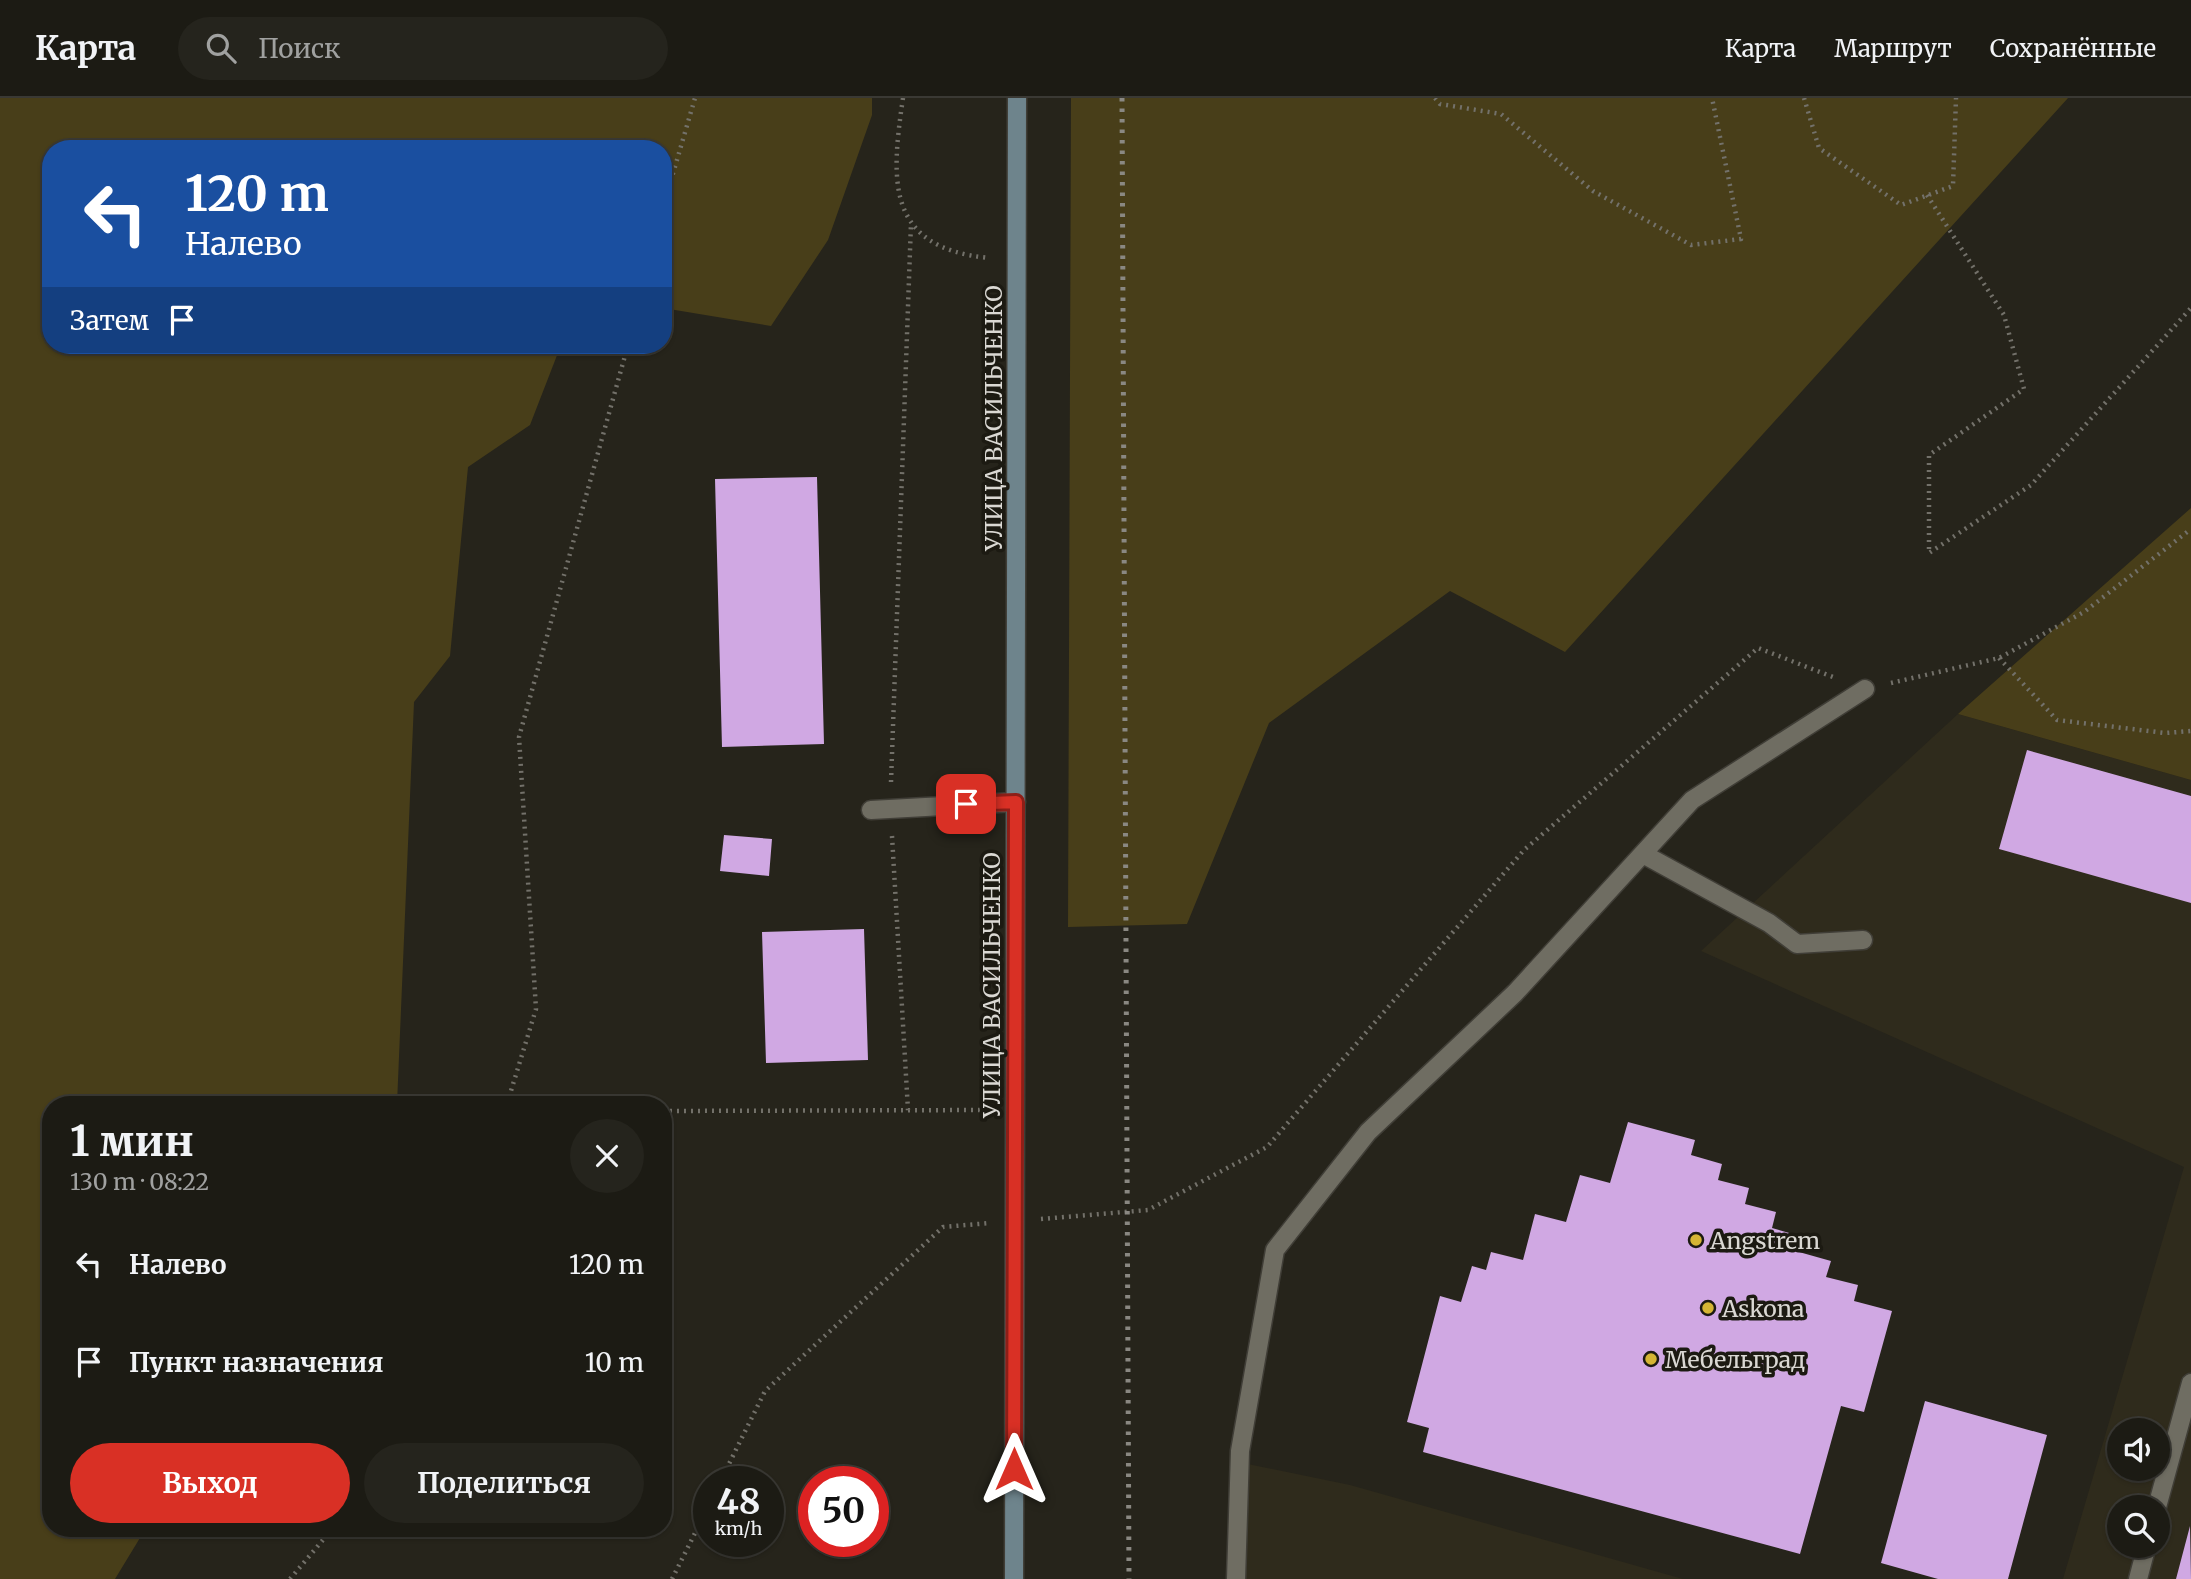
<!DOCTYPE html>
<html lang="ru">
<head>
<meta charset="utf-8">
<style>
	body { margin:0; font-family:Merriweather,serif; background:#25241d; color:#f1f3f6; height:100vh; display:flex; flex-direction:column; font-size:26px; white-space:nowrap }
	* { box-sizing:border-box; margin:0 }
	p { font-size:23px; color:#a0a1a0 }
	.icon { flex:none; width:38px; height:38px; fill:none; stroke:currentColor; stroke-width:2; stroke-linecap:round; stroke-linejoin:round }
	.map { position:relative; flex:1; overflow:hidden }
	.details { position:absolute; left:42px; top:998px; width:630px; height:441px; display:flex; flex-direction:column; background:#1c1b14; border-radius:28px; box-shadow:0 2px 5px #0004,0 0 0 2px #3a3934 }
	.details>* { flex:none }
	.guide { position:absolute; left:42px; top:42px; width:630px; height:214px; border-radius:28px; box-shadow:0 2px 5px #0004,0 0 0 2px #3a3934; background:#1a4fa0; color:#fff; overflow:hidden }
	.fabs { position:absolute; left:2107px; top:1320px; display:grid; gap:14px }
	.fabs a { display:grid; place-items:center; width:63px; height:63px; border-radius:50%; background:#1c1b14; box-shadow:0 2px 5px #0004,0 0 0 2px #3a3934; font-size:35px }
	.speed { position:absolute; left:693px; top:1368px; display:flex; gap:14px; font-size:35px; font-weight:700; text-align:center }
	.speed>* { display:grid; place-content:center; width:91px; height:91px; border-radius:50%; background:#1c1b14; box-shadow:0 2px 5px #0004,0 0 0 2px #3a3934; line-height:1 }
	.speed small { font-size:18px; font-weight:400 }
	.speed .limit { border:10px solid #d22; background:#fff; color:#111 }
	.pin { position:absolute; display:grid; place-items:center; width:60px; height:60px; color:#fff; margin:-30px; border-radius:14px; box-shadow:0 4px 10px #0006 }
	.me { position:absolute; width:77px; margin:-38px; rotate:0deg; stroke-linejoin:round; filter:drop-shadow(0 0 5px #0008) }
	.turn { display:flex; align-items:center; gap:24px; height:147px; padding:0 28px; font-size:32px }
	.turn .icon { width:91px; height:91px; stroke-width:2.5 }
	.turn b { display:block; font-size:49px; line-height:60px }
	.then { display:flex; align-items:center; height:66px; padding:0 28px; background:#0003; gap:14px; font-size:26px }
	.round { display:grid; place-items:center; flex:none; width:74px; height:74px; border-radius:37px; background:#25241d }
	.head { display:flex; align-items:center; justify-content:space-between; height:119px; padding:0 28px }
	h1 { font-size:42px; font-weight:700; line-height:52px }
	.cta { display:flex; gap:14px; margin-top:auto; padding:14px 28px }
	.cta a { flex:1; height:80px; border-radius:42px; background:#d93025; color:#fff; font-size:28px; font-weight:700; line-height:80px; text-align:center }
	.cta a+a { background:#25241d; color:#f1f3f6 }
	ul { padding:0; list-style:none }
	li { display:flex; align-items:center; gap:21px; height:98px; padding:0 28px }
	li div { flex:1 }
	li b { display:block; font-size:26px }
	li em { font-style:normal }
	header { display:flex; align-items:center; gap:42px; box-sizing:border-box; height:98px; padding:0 35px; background:#1c1b14; border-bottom:2px solid #3a3934 }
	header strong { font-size:33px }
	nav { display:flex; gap:38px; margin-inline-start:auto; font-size:24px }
	.search { width:490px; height:63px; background:#25241d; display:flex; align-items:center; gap:18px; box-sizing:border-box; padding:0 24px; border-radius:38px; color:#a0a1a0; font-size:26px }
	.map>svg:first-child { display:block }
	.built { fill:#2f2b1c; fill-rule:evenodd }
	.green { fill:#483e19 }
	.building { fill:#d0a8e3 }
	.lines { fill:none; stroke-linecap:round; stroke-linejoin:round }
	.service-casing { stroke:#403e37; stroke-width:21 }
	.secondary-casing { stroke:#403e37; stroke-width:21 }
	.path { stroke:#73716a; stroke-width:4.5; stroke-dasharray:2 5; stroke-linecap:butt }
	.service { stroke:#6f6d62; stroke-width:18 }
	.secondary { stroke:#6e848c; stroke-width:18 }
	.rail { stroke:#8a8882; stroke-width:5; stroke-dasharray:3.5 7; stroke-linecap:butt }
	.route-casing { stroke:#8d1f18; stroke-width:18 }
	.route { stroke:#d93025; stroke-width:12 }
	.poi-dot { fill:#d5b534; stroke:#1c1a12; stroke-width:2.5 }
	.labels { text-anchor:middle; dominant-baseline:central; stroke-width:7; stroke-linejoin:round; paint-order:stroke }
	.street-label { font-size:23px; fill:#dad8d3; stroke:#1c1a12 }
	.poi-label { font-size:23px; fill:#dad8d3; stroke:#1c1a12; text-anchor:start }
</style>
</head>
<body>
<header>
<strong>Карта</strong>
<div class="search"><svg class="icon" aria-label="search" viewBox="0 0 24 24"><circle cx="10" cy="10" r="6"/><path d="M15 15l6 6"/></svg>Поиск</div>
<nav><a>Карта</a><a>Маршрут</a><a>Сохранённые</a></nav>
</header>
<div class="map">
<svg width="2191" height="1481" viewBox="0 0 2191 1481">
	<rect width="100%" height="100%" fill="#26241b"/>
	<path class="built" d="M1958,616L2191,682V1481H2063L2184,1069L1701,853ZM2119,1332H2158V1370H2119ZM2119,1409H2158V1447H2119Z
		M1243,1365L1350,1387L1683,1481H1243Z"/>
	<path class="green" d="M0,0H872V17L828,142L771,228L663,210V51H51V247H561L530,327L468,369L450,558L414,604L397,1006H51V1430H146L115,1481H0Z
		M1071,0H2068L1565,554L1450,493L1269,625L1187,826L1068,829Z
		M2191,410V682L1958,616Z"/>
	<path class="building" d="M817,379L824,646L722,649L715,381Z
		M2027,652L2191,698V805L1999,751Z
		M724,737L772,741L769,778L720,773Z
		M864,831L868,962L766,965L762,834Z
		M1628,1024L1695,1042L1691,1057L1722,1066L1718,1082L1749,1090L1745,1106L1776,1114L1772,1130L1803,1139L1799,1154L1831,1163L1826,1179L1858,1187L1854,1203L1892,1213L1864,1314L1841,1308L1800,1456L1423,1354L1429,1330L1407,1324L1440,1198L1461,1204L1472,1168L1486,1172L1491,1154L1523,1162L1535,1116L1566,1124L1580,1077L1610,1085Z
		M1925,1303L2047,1337L2008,1481H1938L1881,1465Z
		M2190,1428L2191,1481H2176Z"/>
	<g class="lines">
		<g class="service-casing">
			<path id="service" d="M871,712L1016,704
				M1643,756L1769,825L1797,846L1863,842
				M2157,1409L2191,1285
				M1236,1481L1240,1353L1275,1152L1368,1034L1515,895L1692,702L1865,591
				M2138,1481L2147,1447"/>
		</g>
		<g class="secondary-casing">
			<path id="secondary" d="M1014,1481L1017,0"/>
		</g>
		<path class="path" d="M903,0C891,82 885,150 989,160
			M1435,0L1440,6L1501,16L1593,93L1691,147L1741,141L1712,0
			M1804,0L1819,50L1901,107L1953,88L1956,0
			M1927,97L2004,217L2024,291L1929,357V455L2031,387L2191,210
			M663,110L695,0
			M1999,560L2057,622L2165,635L2191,633
			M1891,585L1999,560L2084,514L2191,431
			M891,684L911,125
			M892,738L908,1012
			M507,1006L536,911L519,639L628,247
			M663,1013L988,1012
			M1041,1121L1148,1112L1267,1049L1524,752L1758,550L1833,579
			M720,1384L765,1293L943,1129L990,1125
			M290,1481L333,1430
			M672,1481L709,1407"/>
		<use href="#service" class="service"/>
		<use href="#secondary" class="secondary"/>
		<path class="rail" d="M1122,0L1129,1481"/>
	</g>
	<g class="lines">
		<g class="route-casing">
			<path id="route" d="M966,706L1016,704L1014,1371"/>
		</g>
		<use href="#route" class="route"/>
	</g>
	<g class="poi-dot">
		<circle cx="1696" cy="1142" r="7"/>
		<circle cx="1708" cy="1210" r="7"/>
		<circle cx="1651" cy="1261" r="7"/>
	</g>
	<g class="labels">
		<g class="street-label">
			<text transform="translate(993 320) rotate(-90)">УЛИЦА ВАСИЛЬЧЕНКО</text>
			<text transform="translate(991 887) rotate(-90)">УЛИЦА ВАСИЛЬЧЕНКО</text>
		</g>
		<g class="poi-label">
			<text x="1710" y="1142">Angstrem</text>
			<text x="1722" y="1210">Askona</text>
			<text x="1665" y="1261">Мебельград</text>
		</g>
	</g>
</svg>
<div class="fabs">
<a><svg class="icon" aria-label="sound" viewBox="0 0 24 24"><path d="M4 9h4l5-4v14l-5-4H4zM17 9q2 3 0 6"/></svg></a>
<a><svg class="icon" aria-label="search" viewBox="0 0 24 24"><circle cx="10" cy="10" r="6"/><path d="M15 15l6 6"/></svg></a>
</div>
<div class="speed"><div>48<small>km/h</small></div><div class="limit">50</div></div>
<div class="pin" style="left:966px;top:706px;background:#d93025"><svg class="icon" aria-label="arrive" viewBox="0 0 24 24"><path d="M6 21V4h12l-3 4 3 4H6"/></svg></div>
<svg class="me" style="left:1014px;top:1371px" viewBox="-20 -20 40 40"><path d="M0-17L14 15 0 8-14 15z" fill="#d93025" stroke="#fff" stroke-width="4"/></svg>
<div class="guide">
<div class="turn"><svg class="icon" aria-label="left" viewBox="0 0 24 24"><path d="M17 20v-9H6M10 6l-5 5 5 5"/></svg><div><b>120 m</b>Налево</div></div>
<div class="then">Затем<svg class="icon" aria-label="arrive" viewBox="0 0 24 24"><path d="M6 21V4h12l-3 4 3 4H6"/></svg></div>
</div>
<section class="details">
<div class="head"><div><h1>1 мин</h1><p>130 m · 08:22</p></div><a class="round"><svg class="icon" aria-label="close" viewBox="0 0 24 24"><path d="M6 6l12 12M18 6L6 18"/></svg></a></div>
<ul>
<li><svg class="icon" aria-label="left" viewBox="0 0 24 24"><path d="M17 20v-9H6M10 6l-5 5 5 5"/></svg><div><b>Налево</b></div><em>120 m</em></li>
<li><svg class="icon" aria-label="arrive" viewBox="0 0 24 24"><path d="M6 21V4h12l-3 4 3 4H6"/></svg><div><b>Пункт назначения</b></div><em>10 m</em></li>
</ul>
<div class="cta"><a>Выход</a><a>Поделиться</a></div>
</section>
</div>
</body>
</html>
